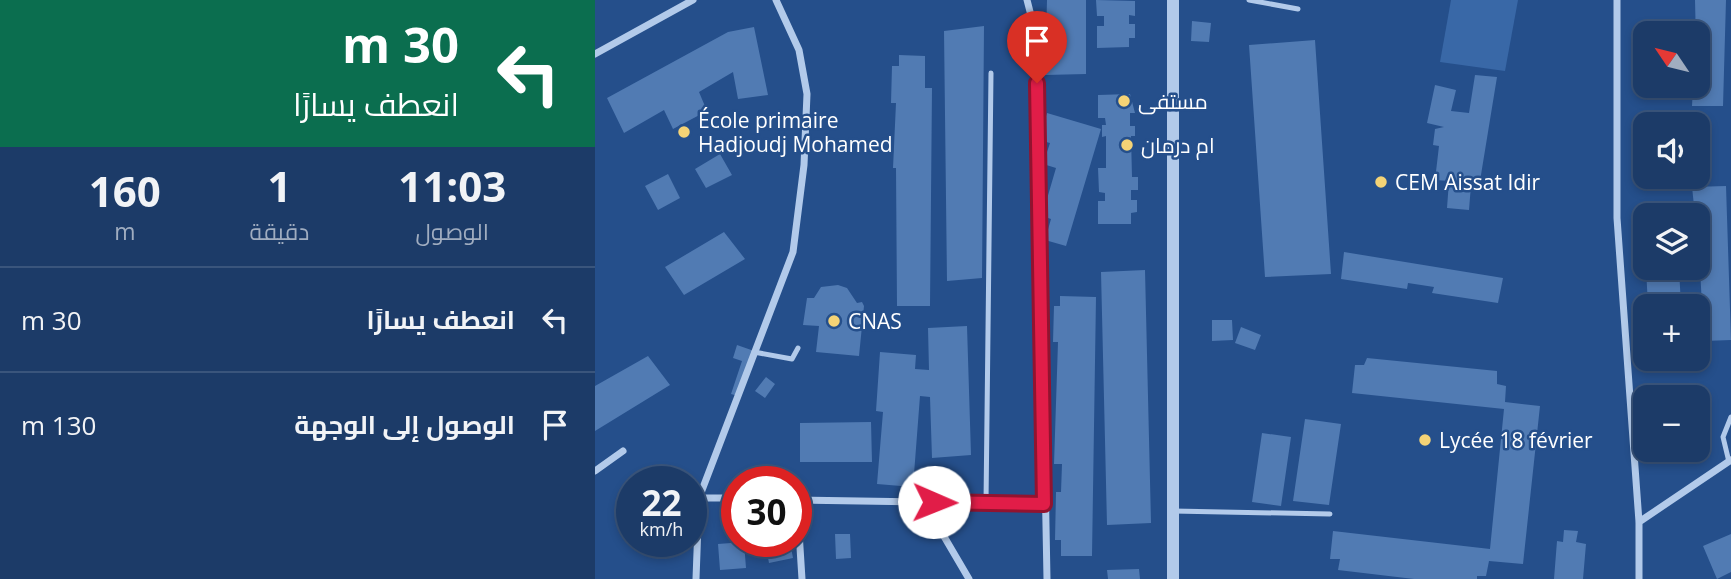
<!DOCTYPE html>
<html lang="ar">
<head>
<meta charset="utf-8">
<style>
	body { margin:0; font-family:"Open Sans",Cairo,sans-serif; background:#294671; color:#f1f3f6; direction:rtl; height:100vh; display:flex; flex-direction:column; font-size:26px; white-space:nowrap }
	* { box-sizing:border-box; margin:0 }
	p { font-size:23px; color:#a0adc0 }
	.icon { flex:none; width:38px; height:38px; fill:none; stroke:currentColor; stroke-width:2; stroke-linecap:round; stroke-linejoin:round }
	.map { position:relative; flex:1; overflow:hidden; direction:ltr }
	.panel { display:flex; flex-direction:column; background:#1c3b68; width:595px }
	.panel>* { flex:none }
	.banner { background:#0b6e4f; color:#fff; overflow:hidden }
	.needle { width:46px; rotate:305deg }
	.fabs { position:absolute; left:1038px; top:21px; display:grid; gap:14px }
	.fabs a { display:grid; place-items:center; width:77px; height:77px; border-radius:14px; background:#1c3b68; box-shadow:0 4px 10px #0003,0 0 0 2px #3a557c; font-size:35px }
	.speed { position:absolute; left:21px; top:466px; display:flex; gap:14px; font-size:35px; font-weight:700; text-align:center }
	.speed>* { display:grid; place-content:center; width:91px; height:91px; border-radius:50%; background:#1c3b68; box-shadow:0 4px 10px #0003,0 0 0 2px #3a557c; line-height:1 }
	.speed small { font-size:18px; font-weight:400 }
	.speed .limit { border:10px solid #d22; background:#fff; color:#111 }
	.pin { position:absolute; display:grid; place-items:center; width:60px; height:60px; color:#fff; margin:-72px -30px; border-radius:50% 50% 50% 0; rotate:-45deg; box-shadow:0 0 7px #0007 }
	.pin .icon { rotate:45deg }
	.me { position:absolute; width:77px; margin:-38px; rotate:91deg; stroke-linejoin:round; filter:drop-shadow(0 0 5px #0008) }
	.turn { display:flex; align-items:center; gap:24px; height:147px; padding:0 21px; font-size:32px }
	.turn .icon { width:91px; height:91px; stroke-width:2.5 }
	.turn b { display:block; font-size:49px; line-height:60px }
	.eta { display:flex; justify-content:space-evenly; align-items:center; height:119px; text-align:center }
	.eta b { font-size:42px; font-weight:700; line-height:49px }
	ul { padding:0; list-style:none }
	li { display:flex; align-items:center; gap:21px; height:105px; padding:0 21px; border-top:2px solid #3a557c }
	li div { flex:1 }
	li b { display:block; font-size:26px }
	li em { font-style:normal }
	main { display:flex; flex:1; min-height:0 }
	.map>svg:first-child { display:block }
	.green { fill:#3968a7 }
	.building { fill:#517bb3 }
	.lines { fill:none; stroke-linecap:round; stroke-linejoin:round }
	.service { stroke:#b2caea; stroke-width:5 }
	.minor { stroke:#b2caea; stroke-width:7 }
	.tertiary { stroke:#b2caea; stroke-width:12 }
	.route-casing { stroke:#92132f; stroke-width:18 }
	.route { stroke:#e11d48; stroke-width:12 }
	.poi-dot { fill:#f4d376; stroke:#254f8b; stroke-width:2.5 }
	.labels { text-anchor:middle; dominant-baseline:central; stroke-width:5; stroke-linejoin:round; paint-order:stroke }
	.poi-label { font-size:21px; fill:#fff; stroke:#254f8b; text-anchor:start }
</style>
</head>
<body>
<main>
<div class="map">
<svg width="1136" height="579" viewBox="0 0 1136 579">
	<rect width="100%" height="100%" fill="#254f8b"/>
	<path class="green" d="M856,0H923L910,71L845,62Z"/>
	<path class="building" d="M452,0H491V74L450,75Z
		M501,0L540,1V16L534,15V24H540V38H534V47L502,48V26H509V16H502Z
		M1100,0H1131L1128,106H1097L1098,86H1102Z
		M597,21L616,23L614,42L596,41Z
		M389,26L387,278L352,281L349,31Z
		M159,27L173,95L143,99L138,72L104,92L112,111L78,129L69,110L29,133L12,98L133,32Z
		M720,40L736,274L670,277L654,45Z
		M304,55L330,56V88H337L335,306H302L301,168H298L301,103H296L297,66H304Z
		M880,75L902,77L884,187L876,185L874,210L852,208L854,181L840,180L844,146L838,145L840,129L849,127L832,123L840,85L861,90L856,111L874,113Z
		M535,94L540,113H535V126H540V136H536L537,177H543V190H536V200H542V212L536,213V224H503V201H510V193L504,192L503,168H511V136L507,137V125H511L510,118H503V95Z
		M452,113L506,129L471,246L450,240L456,219L447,216L461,168L448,164L455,143L444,140Z
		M125,154L137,175L111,188L100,169Z
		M73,174L85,198L63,210L50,186Z
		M1131,186L1136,340L1109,341L1102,215H1100L1097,187Z
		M1082,206V215H1050L1049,207Z
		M129,232L150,259L89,295L70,267Z
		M749,252L908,278L903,303L837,293L839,287L813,283L812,289L746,279Z
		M1051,268H1084L1086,306H1053Z
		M550,270L556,523L512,525L506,272Z
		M243,285L252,288L262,303L267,302L269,306L264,356L221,352L224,326L208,325L212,298H219L226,287Z
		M465,296L501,297L497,556H466V540H460L461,492H466L467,464H459L463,342H458L459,306H465Z
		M617,320H637L638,340L617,341Z
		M372,326L376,455L337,458L335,397L325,396L318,487L282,484L288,412L281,411L285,352L321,355L320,369L334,370L333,328Z
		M646,327L666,335L660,350L640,343Z
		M142,345L162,352L143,396L136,394L147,361L138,358Z
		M53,356L75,385L0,431V386Z
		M772,358L902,371V384L911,386L910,402L945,406L928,564L894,561L891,576H882V579H819L743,570L745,559H735L738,531L895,549L909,409L757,393L760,365H769Z
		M1055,359H1088V369L1055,370Z
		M171,377L180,384L170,398L160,391Z
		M710,419L746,424L734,505L698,501Z
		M276,422L277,462H205V423Z
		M667,433L696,437L686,506L657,502Z
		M969,530L983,531L981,542L991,544L988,579H959L962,541L968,542Z
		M240,534H255L256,558L241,559Z
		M1136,534V572L1122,579L1108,546Z
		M149,542L151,568L125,570L123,544Z
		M195,542L198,558L174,563L171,547Z
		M544,569L545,579H513L512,570Z"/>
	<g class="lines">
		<path class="service" d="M654,0L703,9
			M159,352L197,359L203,348
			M1134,462L1128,437L1136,417
			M391,503L396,73
			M578,511L735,514"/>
		<path class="minor" d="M432,0L440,31L443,98L452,579
			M1022,0V218L1044,522V579
			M0,54L98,0
			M0,471L28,451
			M104,498H142
			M201,500L449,504
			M202,500L207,579
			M313,502L337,516L374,579
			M1044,522L1136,460
			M101,579L104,498L198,252L209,165L212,94L204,50L181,0"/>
		<path class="tertiary" d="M578,0V579"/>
	</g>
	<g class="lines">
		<g class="route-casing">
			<path id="route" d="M339,502L449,504L442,83"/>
		</g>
		<use href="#route" class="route"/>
	</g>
	<g class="poi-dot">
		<circle cx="529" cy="101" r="7"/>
		<circle cx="89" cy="132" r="7"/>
		<circle cx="532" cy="145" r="7"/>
		<circle cx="786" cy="182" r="7"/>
		<circle cx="239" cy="321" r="7"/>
		<circle cx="830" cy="440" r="7"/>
	</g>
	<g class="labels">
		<g class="poi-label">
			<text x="543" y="101">مستفى</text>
			<text x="103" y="120">École primaire<tspan x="103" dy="24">Hadjoudj Mohamed</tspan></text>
			<text x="546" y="145">ام درمان</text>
			<text x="800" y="182">CEM Aissat Idir</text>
			<text x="253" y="321">CNAS</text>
			<text x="844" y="440">Lycée 18 février</text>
		</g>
	</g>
</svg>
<div class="fabs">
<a><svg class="needle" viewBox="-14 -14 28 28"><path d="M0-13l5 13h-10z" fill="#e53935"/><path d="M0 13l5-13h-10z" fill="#a0adc0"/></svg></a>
<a><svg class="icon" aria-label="sound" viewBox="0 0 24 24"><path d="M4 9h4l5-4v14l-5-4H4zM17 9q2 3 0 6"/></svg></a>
<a><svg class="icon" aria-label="layers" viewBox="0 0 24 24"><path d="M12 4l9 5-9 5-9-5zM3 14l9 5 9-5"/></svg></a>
<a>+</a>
<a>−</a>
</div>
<div class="speed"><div>22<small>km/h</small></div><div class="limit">30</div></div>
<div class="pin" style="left:442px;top:83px;background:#d93025"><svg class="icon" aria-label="arrive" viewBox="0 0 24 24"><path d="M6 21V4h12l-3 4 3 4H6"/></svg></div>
<svg class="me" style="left:339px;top:502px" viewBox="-20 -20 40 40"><circle r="19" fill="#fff"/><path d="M0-13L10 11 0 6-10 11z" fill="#e11d48"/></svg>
</div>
<section class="panel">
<div class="banner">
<div class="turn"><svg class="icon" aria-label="left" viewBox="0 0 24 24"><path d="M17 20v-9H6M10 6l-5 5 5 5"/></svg><div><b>30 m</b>انعطف يسارًا</div></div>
</div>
<div class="eta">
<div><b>11:03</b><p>الوصول</p></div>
<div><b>1</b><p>دقيقة</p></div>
<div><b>160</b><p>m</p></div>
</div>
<ul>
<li><svg class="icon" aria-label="left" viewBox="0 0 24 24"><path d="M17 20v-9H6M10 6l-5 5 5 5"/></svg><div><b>انعطف يسارًا</b></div><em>30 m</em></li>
<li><svg class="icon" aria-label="arrive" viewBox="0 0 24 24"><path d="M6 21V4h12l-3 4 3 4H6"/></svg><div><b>الوصول إلى الوجهة</b></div><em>130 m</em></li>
</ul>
</section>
</main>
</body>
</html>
